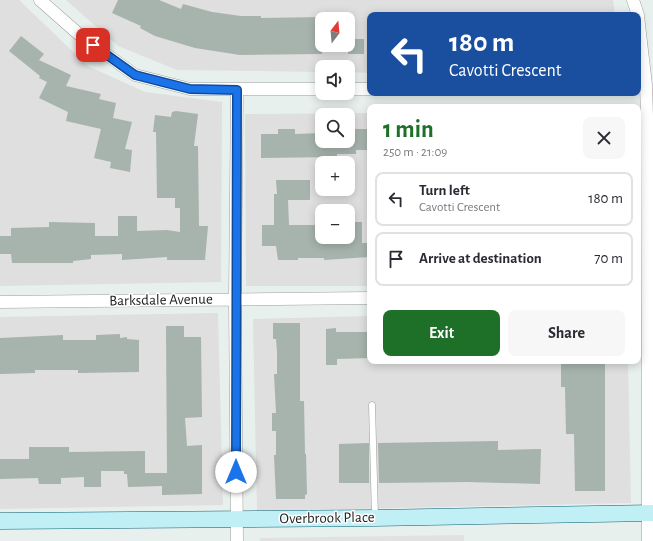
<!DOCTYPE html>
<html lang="en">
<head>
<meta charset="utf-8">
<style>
	body { margin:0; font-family:"Alegreya Sans",sans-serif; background:#f7f7f7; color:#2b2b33; height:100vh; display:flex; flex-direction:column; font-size:15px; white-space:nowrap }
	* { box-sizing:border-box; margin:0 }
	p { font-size:13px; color:#7c7c81 }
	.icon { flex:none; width:22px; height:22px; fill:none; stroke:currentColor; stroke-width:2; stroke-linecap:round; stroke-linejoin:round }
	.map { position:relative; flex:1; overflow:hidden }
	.side { position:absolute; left:367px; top:104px; width:274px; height:260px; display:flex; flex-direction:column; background:#fff; border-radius:8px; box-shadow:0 2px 10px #0003 }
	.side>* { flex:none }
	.banner { position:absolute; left:367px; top:12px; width:274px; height:84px; border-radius:8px; box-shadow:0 2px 10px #0003; background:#1a4fa0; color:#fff; overflow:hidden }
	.needle { width:26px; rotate:16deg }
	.controls { position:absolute; left:315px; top:12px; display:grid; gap:8px }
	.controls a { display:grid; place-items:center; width:40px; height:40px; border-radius:8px; background:#fff; box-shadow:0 2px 10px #0003; font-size:20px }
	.pin { position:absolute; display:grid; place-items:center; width:34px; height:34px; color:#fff; margin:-17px; border-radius:8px; box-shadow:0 2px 6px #0006 }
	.me { position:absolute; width:44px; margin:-22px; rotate:0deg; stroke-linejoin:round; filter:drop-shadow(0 0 3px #0008) }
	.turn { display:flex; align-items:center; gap:14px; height:84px; padding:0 16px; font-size:18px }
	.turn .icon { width:52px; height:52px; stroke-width:2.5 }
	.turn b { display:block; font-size:28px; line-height:34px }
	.round { display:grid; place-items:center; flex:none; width:42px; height:42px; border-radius:8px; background:#f7f7f7 }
	.headline { display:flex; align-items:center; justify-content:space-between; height:68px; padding:0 16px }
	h1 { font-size:24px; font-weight:700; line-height:30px; color:#1e6f28 }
	.button { display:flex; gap:8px; margin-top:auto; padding:8px 16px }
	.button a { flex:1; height:46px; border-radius:8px; background:#1e6f28; color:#fff; font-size:16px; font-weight:700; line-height:46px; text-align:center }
	.button a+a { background:#f7f7f7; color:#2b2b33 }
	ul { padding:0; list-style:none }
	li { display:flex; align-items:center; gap:12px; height:54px; margin:0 8px 6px; padding:0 8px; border:2px solid #e1e1e2; border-radius:8px }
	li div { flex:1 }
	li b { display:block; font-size:15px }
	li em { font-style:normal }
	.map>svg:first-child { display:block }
	.residential { fill:#dedfde; fill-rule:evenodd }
	.parking { fill:#e1e1e1 }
	.building { fill:#a7b3ad }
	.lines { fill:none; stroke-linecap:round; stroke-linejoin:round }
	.lane-casing { stroke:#9e9e9e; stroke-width:7 }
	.street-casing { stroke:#9e9e9e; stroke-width:13 }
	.secondary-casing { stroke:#0d6173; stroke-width:17 }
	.lane { stroke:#fff; stroke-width:6 }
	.street { stroke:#fff; stroke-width:12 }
	.secondary { stroke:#c1eff6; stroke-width:16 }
	.route-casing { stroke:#114b97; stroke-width:10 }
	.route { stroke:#1a73e8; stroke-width:7 }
	.labels { text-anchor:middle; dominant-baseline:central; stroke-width:3; stroke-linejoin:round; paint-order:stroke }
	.street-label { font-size:15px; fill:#212121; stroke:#fff }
</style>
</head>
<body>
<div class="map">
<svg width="653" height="541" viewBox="0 0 653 541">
	<rect width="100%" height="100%" fill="#e8f0ee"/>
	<path class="residential" d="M0,0H19L88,66L145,92L222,102L221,282L0,286Z
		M66,0H613L615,15H370V73L348,72V67H322V72L177,70L118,46ZM322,19H348V45H322Z
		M370,113V286H246L245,114ZM322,115H348V141H322ZM322,163H348V189H322ZM322,211H348V237H322Z
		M218,313L223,505L0,509V317Z
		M370,316V361H628L631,503L257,511L253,319Z"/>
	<path class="parking" d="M464,535V541H260V538Z"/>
	<path class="building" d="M118,0H159L181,9L183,4L212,12L241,16H261V18L322,17V54L240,55L195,48L155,36L140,28L141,26L112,13Z
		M21,36L44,54L39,60L71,75L66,86L101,94L99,99L116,103L113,118L132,122L125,149L132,150L130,172L110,168L111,162L94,158L101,129L66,121L68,112L39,98L47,82L39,78L40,76L9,51Z
		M348,39H364V54H348Z
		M176,111L198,114L194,146H198L199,226H208L205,260H167V257L122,260V254L91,255V259L73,261V263H12L11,254H0V236H11V228L49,227V222L95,223V236H118V216H137V231L167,230L180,232V208H175V198H157L156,132H153L155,115L171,117L172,112Z
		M278,129H295V134L322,133V141H348V133H353V129H369V150H356V154H337V157L261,158V134H278Z
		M276,180H310V200H288L289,225H321V237H348V222H362V243H368L369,257L324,260V258H298V260H278L276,246H262V225H274V194H277Z
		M273,323H300V401H304L305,454H306L307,494L305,495V499H276L274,455H276V431H272V413H276L274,374H277V352L276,339H273Z
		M166,326H184V337H201L202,417L185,418L187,446L202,445V494L162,495V486L128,487L127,474H124V471H101V487H84V477L61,478V484H39L38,478L0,479V459H29V447H69V452L145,451V473H167Z
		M336,328V332H370V358L337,359V365H326V329Z
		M120,334V338L127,337V339L139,340V372L78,373V370H35V373L0,374V338L63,335V340H96V335Z
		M561,361H605V491H575L574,434H566L565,387H561Z
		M498,441V450L541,449L540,484L467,482L379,483L378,443Z
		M369,443V483H339V444Z"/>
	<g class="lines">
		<g class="lane-casing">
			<path id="lane" d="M372,405L375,517"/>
		</g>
		<g class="street-casing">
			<path id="street" d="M40,0L82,37L135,75L190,89H322
				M633,0L638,15
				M638,16L646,85L647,116L648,541
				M348,89H370
				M237,90L235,299L237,541
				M0,302L370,298"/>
		</g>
		<g class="secondary-casing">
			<path id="secondary" d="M0,521L375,518L653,513"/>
		</g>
		<use href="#lane" class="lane"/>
		<use href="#street" class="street"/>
		<use href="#secondary" class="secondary"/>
	</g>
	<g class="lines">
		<g class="route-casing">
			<path id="route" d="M93,45L135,75L190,89L237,90L236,472"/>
		</g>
		<use href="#route" class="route"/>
	</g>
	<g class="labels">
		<g class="street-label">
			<text transform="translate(161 300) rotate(-1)">Barksdale Avenue</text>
			<text transform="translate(327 518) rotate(-1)">Overbrook Place</text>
		</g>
	</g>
</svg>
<div class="controls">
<a><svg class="needle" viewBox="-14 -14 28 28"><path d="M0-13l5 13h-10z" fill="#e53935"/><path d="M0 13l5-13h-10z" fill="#7c7c81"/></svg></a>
<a><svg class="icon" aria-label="sound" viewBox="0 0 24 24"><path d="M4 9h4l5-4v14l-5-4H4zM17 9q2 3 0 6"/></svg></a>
<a><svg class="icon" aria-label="search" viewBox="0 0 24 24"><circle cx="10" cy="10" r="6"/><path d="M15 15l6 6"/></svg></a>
<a>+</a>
<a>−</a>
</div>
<div class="pin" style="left:93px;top:45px;background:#d93025"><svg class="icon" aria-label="arrive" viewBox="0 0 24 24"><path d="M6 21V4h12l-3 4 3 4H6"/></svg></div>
<svg class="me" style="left:236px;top:472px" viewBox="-20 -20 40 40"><circle r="19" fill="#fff"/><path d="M0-13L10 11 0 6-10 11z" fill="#1a73e8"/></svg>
<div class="banner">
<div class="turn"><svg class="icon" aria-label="left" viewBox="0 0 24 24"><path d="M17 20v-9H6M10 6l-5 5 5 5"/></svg><div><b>180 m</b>Cavotti Crescent</div></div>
</div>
<section class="side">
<div class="headline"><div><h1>1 min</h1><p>250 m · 21:09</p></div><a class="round"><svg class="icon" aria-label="close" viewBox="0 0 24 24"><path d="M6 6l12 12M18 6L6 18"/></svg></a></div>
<ul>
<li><svg class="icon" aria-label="left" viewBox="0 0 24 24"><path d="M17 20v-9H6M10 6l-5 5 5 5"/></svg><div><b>Turn left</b><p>Cavotti Crescent</p></div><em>180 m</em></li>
<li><svg class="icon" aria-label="arrive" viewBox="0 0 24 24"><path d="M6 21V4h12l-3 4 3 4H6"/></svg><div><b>Arrive at destination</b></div><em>70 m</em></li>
</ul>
<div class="button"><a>Exit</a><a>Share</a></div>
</section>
</div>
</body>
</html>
